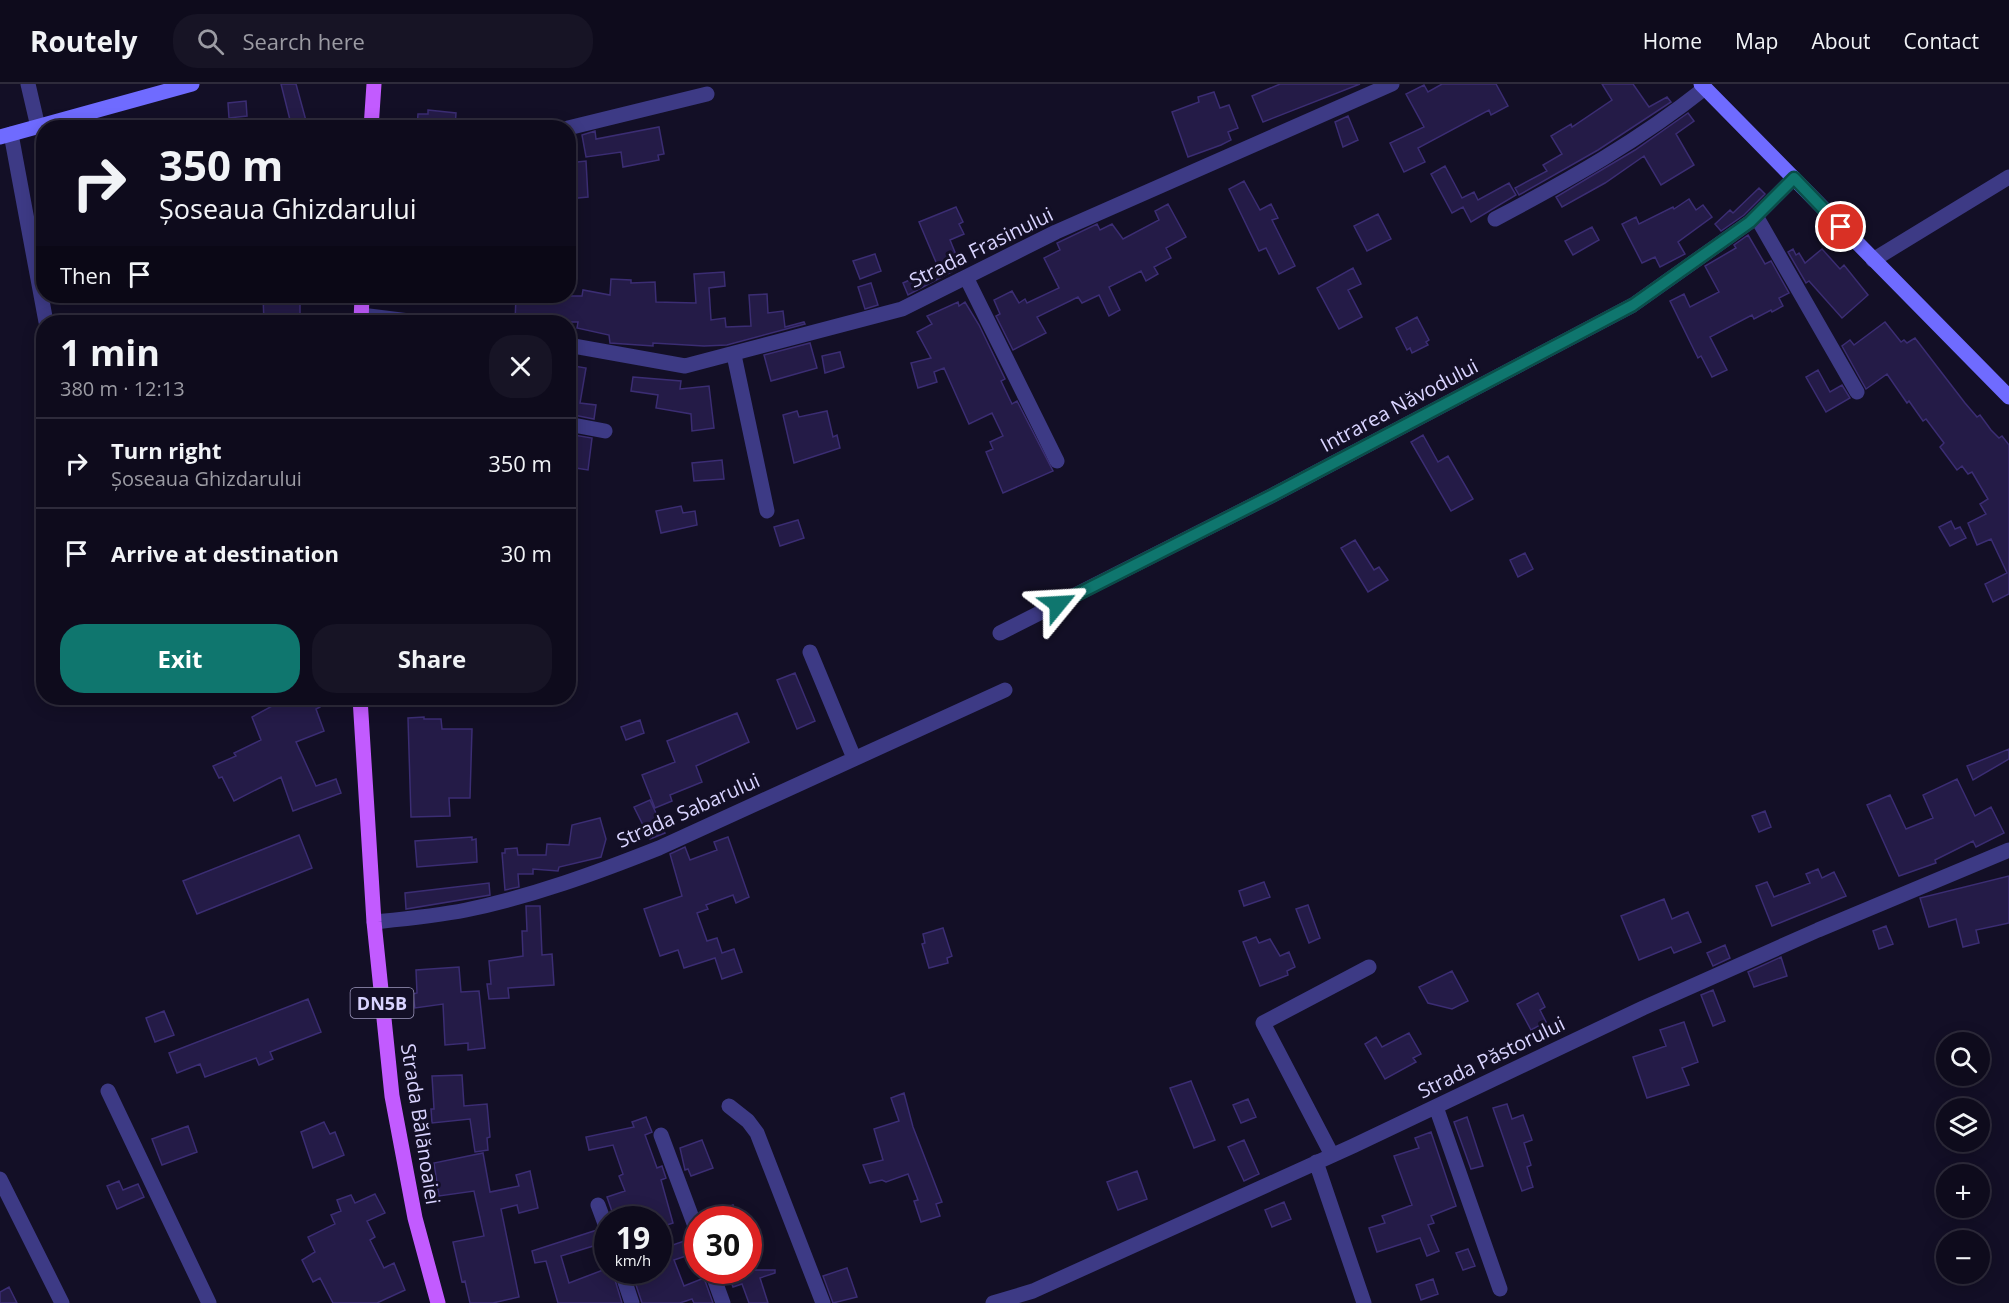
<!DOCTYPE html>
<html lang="en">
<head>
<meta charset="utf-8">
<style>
	body { margin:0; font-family:"Open Sans",sans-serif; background:#171425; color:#f1f3f6; height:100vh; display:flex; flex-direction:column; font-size:22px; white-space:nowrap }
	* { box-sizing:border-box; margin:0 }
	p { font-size:20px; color:#9b9ba3 }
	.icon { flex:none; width:33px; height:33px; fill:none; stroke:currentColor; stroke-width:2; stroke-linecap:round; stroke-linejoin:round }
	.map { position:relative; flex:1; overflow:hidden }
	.panel { position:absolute; left:36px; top:231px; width:540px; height:390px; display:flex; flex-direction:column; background:#0e0b1c; border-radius:24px; box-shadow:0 3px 15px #0003,0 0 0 2px #2e2b3b }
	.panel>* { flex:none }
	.banner { position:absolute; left:36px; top:36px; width:540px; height:183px; border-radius:24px; box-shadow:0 3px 15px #0003,0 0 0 2px #2e2b3b; background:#0e0b1c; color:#f1f3f6; overflow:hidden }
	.controls { position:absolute; left:1936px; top:948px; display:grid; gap:12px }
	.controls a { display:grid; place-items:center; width:54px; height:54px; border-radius:50%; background:#0e0b1c; box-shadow:0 3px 15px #0003,0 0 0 2px #2e2b3b; font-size:30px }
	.speed { position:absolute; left:594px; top:1122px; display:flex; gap:12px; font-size:30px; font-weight:700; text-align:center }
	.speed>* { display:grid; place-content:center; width:78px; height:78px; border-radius:50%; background:#0e0b1c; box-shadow:0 3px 15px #0003,0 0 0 2px #2e2b3b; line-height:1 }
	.speed small { font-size:15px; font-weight:400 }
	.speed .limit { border:9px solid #d22; background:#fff; color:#111 }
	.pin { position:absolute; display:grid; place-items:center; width:51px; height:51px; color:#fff; margin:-26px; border:3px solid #fff; border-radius:50%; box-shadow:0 2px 6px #0007 }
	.me { position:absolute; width:66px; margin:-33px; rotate:63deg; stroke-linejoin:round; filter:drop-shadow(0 0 4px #0008) }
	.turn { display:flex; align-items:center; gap:21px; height:126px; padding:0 24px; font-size:27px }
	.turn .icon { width:78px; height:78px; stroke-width:2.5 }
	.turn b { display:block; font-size:42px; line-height:51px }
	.then { display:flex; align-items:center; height:57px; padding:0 24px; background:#0003; gap:12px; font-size:22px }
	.round { display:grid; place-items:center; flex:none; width:63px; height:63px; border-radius:24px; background:#171425 }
	.headline { display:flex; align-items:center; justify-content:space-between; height:102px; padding:0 24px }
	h1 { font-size:36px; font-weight:700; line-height:45px }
	.button { display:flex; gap:12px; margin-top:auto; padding:12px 24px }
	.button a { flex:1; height:69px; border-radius:24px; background:#0f766e; color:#fff; font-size:24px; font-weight:700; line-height:69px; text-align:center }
	.button a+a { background:#171425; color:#f1f3f6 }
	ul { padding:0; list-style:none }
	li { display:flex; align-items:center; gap:18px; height:90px; padding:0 24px; border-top:2px solid #2e2b3b }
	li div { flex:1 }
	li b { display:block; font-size:22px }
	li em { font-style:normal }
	header { display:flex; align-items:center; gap:36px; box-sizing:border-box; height:84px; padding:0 30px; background:#0e0b1c; border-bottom:2px solid #2e2b3b }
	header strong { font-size:28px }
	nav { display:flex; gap:33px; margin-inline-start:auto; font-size:21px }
	.search { width:420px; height:54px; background:#171425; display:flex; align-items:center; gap:15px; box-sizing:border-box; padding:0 21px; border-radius:24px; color:#9b9ba3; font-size:22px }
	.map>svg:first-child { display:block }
	.building { fill:#241b47; stroke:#3b2d73; stroke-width:1.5 }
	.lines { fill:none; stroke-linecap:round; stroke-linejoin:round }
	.street { stroke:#3d3a85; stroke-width:15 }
	.secondary { stroke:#6f6bff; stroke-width:15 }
	.primary { stroke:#c25bff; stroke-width:15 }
	.route-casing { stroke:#0a4d48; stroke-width:15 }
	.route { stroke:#0f766e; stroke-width:10 }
	.labels { text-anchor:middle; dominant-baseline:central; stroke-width:6; stroke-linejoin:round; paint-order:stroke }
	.shield { fill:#130f26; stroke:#9e99be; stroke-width:1.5 }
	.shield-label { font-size:18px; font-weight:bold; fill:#d9d4ff }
	.street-label { font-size:20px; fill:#d9d4ff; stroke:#130f26 }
</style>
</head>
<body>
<header>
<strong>Routely</strong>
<div class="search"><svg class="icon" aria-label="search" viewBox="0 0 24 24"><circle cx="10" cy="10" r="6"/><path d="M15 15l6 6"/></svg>Search here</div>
<nav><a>Home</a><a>Map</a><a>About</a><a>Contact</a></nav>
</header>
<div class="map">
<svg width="2009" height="1219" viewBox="0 0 2009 1219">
	<rect width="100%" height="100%" fill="#130f26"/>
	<path class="building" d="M281,0H296L308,44H292Z
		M1280,0H1360L1263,38L1252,12Z
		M1442,0H1496L1508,22L1491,31L1489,26L1418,64L1425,78L1404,88L1390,59L1424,43L1406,10L1424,1L1428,8Z
		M1602,0H1633L1649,23L1667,13L1671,18L1598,66L1519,111L1515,104L1547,87L1543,81L1562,70L1551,52L1571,40L1572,43L1612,16Z
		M1214,8L1220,24L1229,21L1238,44L1228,48L1231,56L1221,61L1188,73L1172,28L1199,18L1198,13Z
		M246,17L247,32L229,34L228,19Z
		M428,26L456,29L455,44H417L418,30H428Z
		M1688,29L1694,37L1676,50L1694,81L1661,101L1644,72L1605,99L1562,123L1556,113L1635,66Z
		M1348,32L1358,56L1343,63L1335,38Z
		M659,43L664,70L658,71L659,76L623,83L621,68L586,73L582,51L595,47L596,55Z
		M586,77L588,113L568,115V79Z
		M1445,82L1462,114L1474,108L1478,116L1509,99L1516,111L1471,138L1463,123L1452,129L1431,90Z
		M1244,97L1260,126L1271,120L1278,134L1272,136L1295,182L1279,190L1266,164L1259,167L1229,105Z
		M1759,104L1765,110L1744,131L1721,147L1715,140L1730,126L1733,129Z
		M1689,115L1696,126L1703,121L1712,133L1678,158L1685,170L1660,183L1655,173L1642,179L1622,140L1636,133L1639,140L1673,123L1674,125Z
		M1168,120L1186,153L1166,164L1171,174L1154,183L1158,190L1146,197L1141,187L1109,203L1120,226L1109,232L1099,211L1082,219L1078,213L1037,233L1046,249L1013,266L996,232L1000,230L994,216L1012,207L1019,219L1025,215L1027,219L1059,204L1044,174L1060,166L1057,159L1097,140L1100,146L1112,140L1123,155L1159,136L1155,127Z
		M956,123L963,138L959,140L964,150L950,156L961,183L908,211L903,199L938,183L919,138Z
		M1378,130L1391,155L1367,167L1354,142Z
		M1592,143L1599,156L1573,171L1565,157Z
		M1748,151L1765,180L1771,177L1789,209L1779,214L1783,222L1772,228L1771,226L1754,235L1752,231L1710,253L1727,286L1712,293L1701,272L1698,274L1670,217L1684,210L1690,223L1719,208L1705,182L1736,164L1734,161Z
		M1793,165L1796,171L1799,169L1805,179L1822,165L1840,185L1844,181L1868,211L1842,234L1809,197L1806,199L1788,168Z
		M875,170L881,187L860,195L853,177Z
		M1353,184L1361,200L1348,206L1362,233L1339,245L1317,204Z
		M724,188L725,202L709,204L711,236L725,234L726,243L751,242L749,211L767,210L768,229L783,227L785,243L804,238L805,240L727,261L704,262L653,259V262L610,259L609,251L577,244L578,238H515L516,212H582L583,206L610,211L611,195L631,196V199L655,198L656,218L696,219L694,190Z
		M871,199L878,221L865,225L858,203Z
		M263,212H294V219H300V235L295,236V238H264Z
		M958,218L959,222L965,218L979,241L1005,295L1001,297L1012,320L1017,317L1053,387L1003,409L986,368L993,365L990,358L1003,352L992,329L969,340L944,284L934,288L937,298L918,304L911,279L931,274L917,248L932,240L927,232Z
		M1417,233L1429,256L1426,258L1428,261L1412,269L1410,264L1407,266L1396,244Z
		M1885,238L1901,258L1904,256L1907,259L1915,254L1965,319L1977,333L1980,331L1991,346L1999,354L2002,352L2009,361V510L1993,518L1985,500L2007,489L1991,455L1977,461L1968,439L1986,430L1980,420L1988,415L1972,388L1968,390L1962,382L1957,386L1940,363L1944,359L1926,335L1923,337L1909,317L1907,319L1887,290L1866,305L1842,262L1850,256L1854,261Z
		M810,259L817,284L771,297L764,271Z
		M840,268L844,283L825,289L822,272Z
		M568,281L586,284L580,319L596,321L594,335L568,330Z
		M1818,286L1830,308L1842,301L1850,314L1826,328L1806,293Z
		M633,293L681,297L680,305L709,302L714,344L692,347L691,330L656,324L658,311L631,307Z
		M797,327L799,333L827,327L833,353L837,351L840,364L794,379L783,331Z
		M568,350L592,354L588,386L576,384V378L568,377Z
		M1423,351L1438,378L1448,372L1473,415L1451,427L1411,358Z
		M722,376L724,395L694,397L692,379Z
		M681,422L683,429L695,427L697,441L661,449L656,427Z
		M798,436L804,454L780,462L774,443Z
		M1951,437L1955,445L1960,443L1966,454L1950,462L1939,443Z
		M1355,456L1374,486L1379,483L1388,496L1368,508L1341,464Z
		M1525,469L1533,485L1518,493L1510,476Z
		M795,589L815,637L797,645L777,596Z
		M274,614H317L320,623L316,625L324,647L296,658L316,702L336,695L341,709L293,727L281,693L234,717L222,693L219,694L213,682L236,672L234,669L261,656L252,633L276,620Z
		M737,629L749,658L696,682L702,698L670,711L672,717L655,724L642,691L675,678L667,657Z
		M424,633V635H441L442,645H472L470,714H449L450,732L411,733L408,634Z
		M640,636L644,649L626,656L621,643Z
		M2009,665V675L1973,696L1967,682Z
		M1957,695L1975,732L1991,723L2004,749L1976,763L1973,757L1935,776L1936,779L1899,792L1867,721L1890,711L1906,745L1933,734L1923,711Z
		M650,716L665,749L650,755L634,723Z
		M1765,727L1771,743L1759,748L1752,732Z
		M600,734L606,755L601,773L559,783L558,787L533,785V790H518L519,803L505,806L502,769H505V765L517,764L518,771H546L547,760L569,761L572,741Z
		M299,751L312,784L197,830L183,797Z
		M472,753V756L476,755L477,778L417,783L415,757Z
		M728,753L749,813L736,819L733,811L706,821L708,825L697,829L707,857L717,854L722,869L734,865L742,888L722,895L715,874L684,884L678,866L660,872L644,825L682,812L670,770L685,763L690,776L717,766L714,758Z
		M1818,785L1822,794L1834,788L1846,812L1772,842L1756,802L1767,798L1774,813L1810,799L1806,790Z
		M2009,792V839L1976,846L1979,859L1963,863L1956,835L1929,843L1920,814Z
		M1264,798L1270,813L1244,822L1239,807Z
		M489,799L490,811L406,825L405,809Z
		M1664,815L1672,835L1688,828L1701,858L1674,869L1671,863L1639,876L1621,832Z
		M1308,821L1320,854L1309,859L1296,825Z
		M526,822H540L542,871L552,870L554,901L508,904L509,914L489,915L487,900H491L489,877L523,872L522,847H527Z
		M1886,842L1893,860L1879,865L1873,847Z
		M943,844L952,872L947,874L948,879L929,884L922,860L925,859L923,850Z
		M1256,853L1259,859L1270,855L1280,872L1289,868L1295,883L1287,887L1288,891L1260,902L1243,858Z
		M1725,861L1730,874L1713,882L1707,869Z
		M1781,873L1787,892L1754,903L1748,888Z
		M459,883L461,908L479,907L485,964L468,966V959L445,961L443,920L415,924L413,910L417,909L416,886Z
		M1452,887L1468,917L1452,925L1428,919L1419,903Z
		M1713,906L1725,937L1713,942L1701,911Z
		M1538,909L1545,923L1540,926L1546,938L1531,946L1517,920Z
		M308,915L321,948L270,968L273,975L259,981L256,974L205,993L200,980L177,989L169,969Z
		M164,927L174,951L155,958L146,934Z
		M1684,938L1698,978L1682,984L1689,1001L1647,1014L1633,973L1666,962L1660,946Z
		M1409,949L1421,970L1413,974L1416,978L1385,995L1365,960L1376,953L1382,963Z
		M462,991L464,1022L487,1020L490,1053L487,1054L488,1066L475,1068L470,1035L432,1039L431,1025H434L432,992Z
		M1191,997L1215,1056L1194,1064L1170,1004Z
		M904,1009L913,1043L942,1118L936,1120L940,1132L921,1138L914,1117L918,1116L908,1090L886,1098L882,1096L870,1099L863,1081L883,1076L874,1045L899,1037L891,1014Z
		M1248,1015L1256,1033L1241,1039L1233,1021Z
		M1507,1020L1512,1035L1523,1031L1532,1056L1524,1059L1531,1081L1527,1083L1533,1103L1522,1107L1493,1024Z
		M646,1033L652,1048L645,1051L657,1084L662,1082L666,1094L661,1096L673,1139L658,1144V1136H615L607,1113L625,1107L619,1092L623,1090L613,1061L589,1066L586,1053L634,1043L632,1038Z
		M1467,1033L1483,1082L1471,1085L1454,1038Z
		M324,1038L330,1050L335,1048L344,1071L313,1084L301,1048Z
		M188,1042L197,1068L162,1081L152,1055Z
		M1431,1048L1456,1122L1431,1132L1434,1139L1428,1141L1439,1167L1427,1172L1420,1154L1377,1168L1369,1144L1385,1139L1382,1132L1412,1121L1394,1072L1419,1064L1415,1054Z
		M702,1056L713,1084L691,1092L688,1085L685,1086L680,1064Z
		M1244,1056L1259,1090L1244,1097L1228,1063Z
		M483,1069L490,1108L519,1102L516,1091L530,1087L538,1124L519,1129L517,1121L501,1125L519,1213L493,1219H470L465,1197L462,1198L453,1158L484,1152L474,1107L439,1112L434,1079Z
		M1137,1087L1147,1115L1118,1126L1107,1098Z
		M119,1097L123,1106L138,1100L144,1113L117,1125L107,1102Z
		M375,1110L385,1129L367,1137L375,1153L370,1156L384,1184L394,1179L405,1206L377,1219H333L320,1194L313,1198L302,1176L315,1168L308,1153L335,1140L331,1131L341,1127L337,1116L351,1111L355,1119Z
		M1284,1118L1291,1135L1272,1143L1265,1126Z
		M733,1121L739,1136H703L702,1133Z
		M597,1146L603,1159L561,1172L569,1199L603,1186H612L622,1219H558L546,1177L535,1179L532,1167Z
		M690,1155L698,1160V1168L674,1176L684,1202L704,1194L713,1219H694L692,1215L680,1219H642L631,1186H658V1166Z
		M1468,1165L1475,1182L1463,1186L1456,1169Z
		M847,1184L857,1213L833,1219L823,1192Z
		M727,1186H775V1189L760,1194L768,1219H749L742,1200L733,1203Z
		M1433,1195L1438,1210L1421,1216L1416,1201Z
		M9,1203L17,1219H0V1208Z"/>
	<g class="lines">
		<path class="street" d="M28,0L38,43
			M568,44L707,10
			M11,50L46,238
			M1756,132L1857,308
			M1495,135C1569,96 1640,56 1705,4
			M1873,176L2009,93
			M966,193L1057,377
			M361,231L417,238
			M568,261L685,282L902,225L1056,148L1392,0
			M734,271L767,427
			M568,340L605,347
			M1000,549L1273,411L1633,221L1750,138L1794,94
			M810,568L854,674
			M374,838C404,835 436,832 466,826C533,812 596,789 659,764L1005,606
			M108,1007L209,1219
			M729,1022L748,1037L757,1049L823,1219
			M1436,1023L1500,1205
			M661,1051L698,1150
			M1332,1071L1263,939L1369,883
			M1316,1078L1364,1219
			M0,1095L62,1219
			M598,1121L608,1148
			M621,1186L632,1219
			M711,1186L723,1219
			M993,1219L1033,1207L1353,1062L1643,924L1818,846L2009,766"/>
		<path class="secondary" d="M1701,0L2009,313
			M0,53L192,0"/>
		<path class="primary" d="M371,44L374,0
			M361,238L362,212
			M360,614L374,838L392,1012L415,1134L438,1219"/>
	</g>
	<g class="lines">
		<g class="route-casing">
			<path id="route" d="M1058,520L1273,411L1633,221L1750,138L1794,94L1841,143"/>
		</g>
		<use href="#route" class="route"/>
	</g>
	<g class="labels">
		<rect class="shield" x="350.5" y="904" width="63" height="30" rx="4.5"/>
		<g class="shield-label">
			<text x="382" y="919">DN5B</text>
		</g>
		<g class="street-label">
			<text transform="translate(981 163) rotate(-26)">Strada Frasinului</text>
			<text transform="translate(1399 321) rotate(-28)">Intrarea Năvodului</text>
			<text transform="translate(688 726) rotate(-24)">Strada Sabarului</text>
			<text transform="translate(1491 973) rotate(-26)">Strada Păstorului</text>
			<text transform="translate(421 1040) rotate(81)">Strada Bălănoaiei</text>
		</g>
	</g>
</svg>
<div class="controls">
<a><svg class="icon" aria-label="search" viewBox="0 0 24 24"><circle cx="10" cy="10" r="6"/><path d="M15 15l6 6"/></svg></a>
<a><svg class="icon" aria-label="layers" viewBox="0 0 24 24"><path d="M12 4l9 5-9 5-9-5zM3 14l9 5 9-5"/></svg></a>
<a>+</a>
<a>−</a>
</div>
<div class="speed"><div>19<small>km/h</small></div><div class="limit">30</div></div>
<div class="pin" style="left:1841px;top:143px;background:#d93025"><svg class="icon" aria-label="arrive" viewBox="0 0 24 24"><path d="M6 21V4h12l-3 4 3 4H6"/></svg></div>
<svg class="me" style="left:1058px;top:520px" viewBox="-20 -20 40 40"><path d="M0-17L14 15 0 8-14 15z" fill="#0f766e" stroke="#fff" stroke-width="4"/></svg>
<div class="banner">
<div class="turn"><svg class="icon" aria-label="right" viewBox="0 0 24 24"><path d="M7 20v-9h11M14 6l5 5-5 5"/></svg><div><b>350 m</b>Șoseaua Ghizdarului</div></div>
<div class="then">Then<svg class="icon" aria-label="arrive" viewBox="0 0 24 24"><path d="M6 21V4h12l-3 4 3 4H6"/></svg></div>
</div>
<section class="panel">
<div class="headline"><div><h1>1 min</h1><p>380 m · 12:13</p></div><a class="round"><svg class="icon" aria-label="close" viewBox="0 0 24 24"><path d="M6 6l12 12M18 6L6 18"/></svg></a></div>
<ul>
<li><svg class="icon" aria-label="right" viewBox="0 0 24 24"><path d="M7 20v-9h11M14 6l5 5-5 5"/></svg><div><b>Turn right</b><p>Șoseaua Ghizdarului</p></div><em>350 m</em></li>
<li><svg class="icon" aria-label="arrive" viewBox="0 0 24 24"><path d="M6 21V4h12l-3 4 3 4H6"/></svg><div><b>Arrive at destination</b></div><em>30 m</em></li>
</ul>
<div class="button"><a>Exit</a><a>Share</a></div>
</section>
</div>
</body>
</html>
